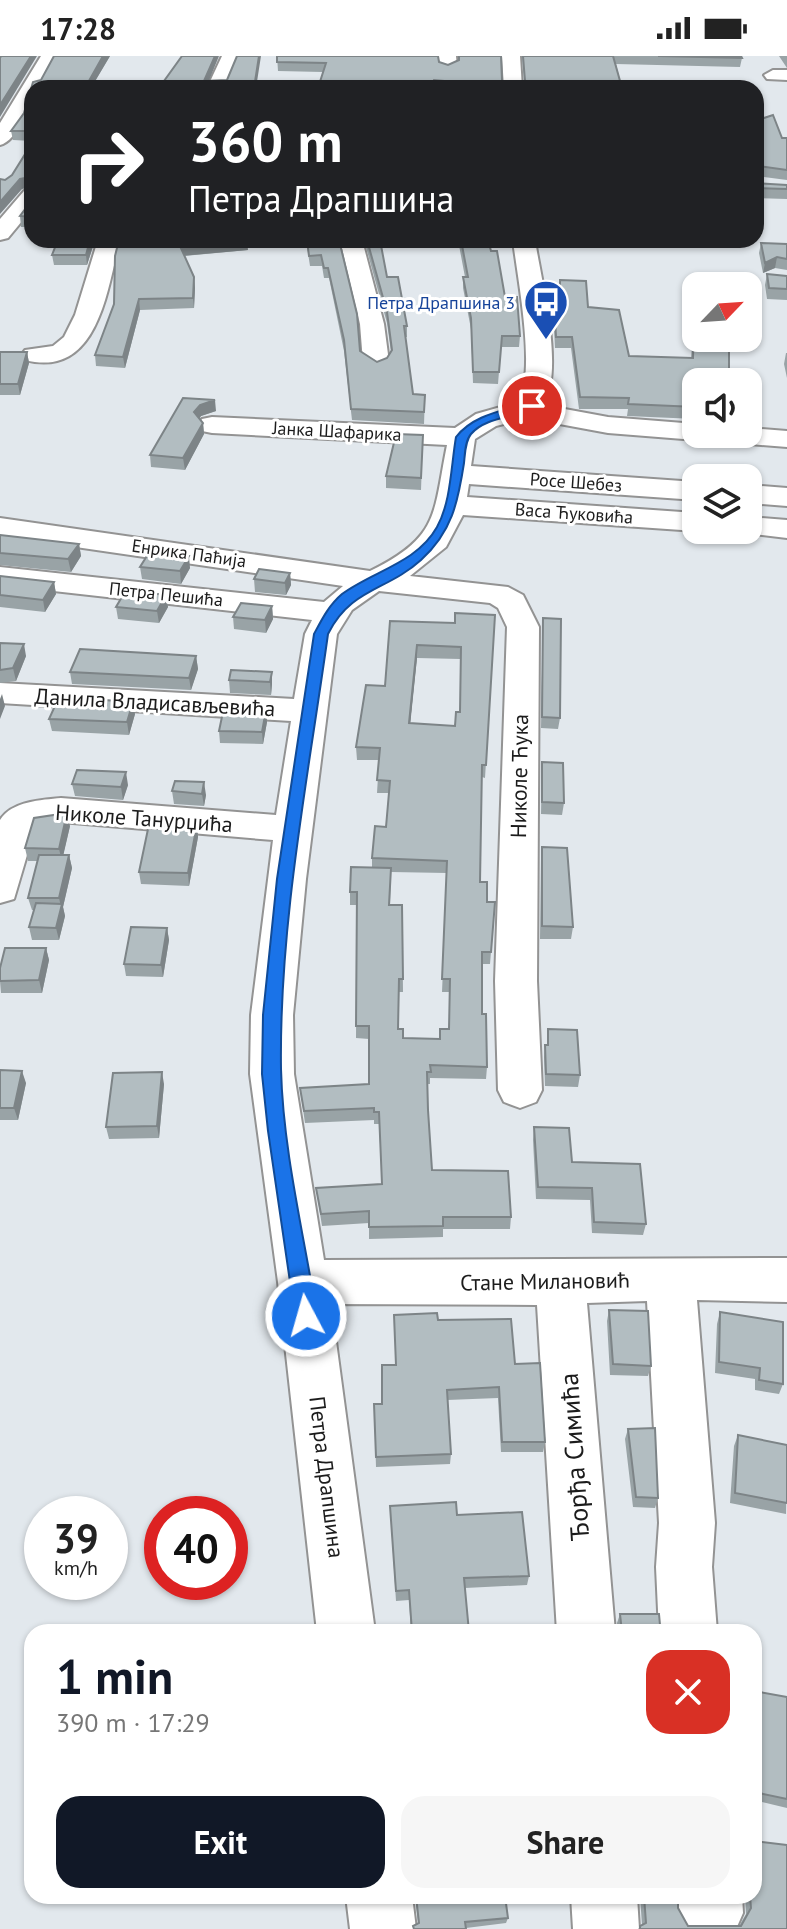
<!DOCTYPE html>
<html lang="en">
<head>
<meta charset="utf-8">
<style>
	body { margin:0; font-family:"PT Sans",sans-serif; background:#f6f6f6; color:#222; height:100vh; display:flex; flex-direction:column; font-size:30px; white-space:nowrap }
	* { box-sizing:border-box; margin:0 }
	p { font-size:26px; color:#767676 }
	.icon { flex:none; width:44px; height:44px; fill:none; stroke:currentColor; stroke-width:2; stroke-linecap:round; stroke-linejoin:round }
	.map { position:relative; flex:1; overflow:hidden }
	.panel { position:absolute; left:24px; top:1568px; width:738px; height:280px; display:flex; flex-direction:column; background:#fff; border-radius:24px; box-shadow:0 2px 6px #0004 }
	.panel>* { flex:none }
	.banner { position:absolute; left:24px; top:24px; width:740px; height:168px; border-radius:24px; box-shadow:0 2px 6px #0004; background:#202124; color:#fff; overflow:hidden }
	.needle { width:52px; rotate:65deg }
	.buttons { position:absolute; left:682px; top:216px; display:grid; gap:16px }
	.buttons a { display:grid; place-items:center; width:80px; height:80px; border-radius:16px; background:#fff; box-shadow:0 2px 6px #0004; font-size:40px }
	.speed { position:absolute; left:24px; top:1440px; display:flex; gap:16px; font-size:40px; font-weight:700; text-align:center }
	.speed>* { display:grid; place-content:center; width:104px; height:104px; border-radius:50%; background:#fff; box-shadow:0 2px 6px #0004; line-height:1 }
	.speed small { font-size:20px; font-weight:400 }
	.speed .limit { border:12px solid #d22; background:#fff; color:#111 }
	.pin { position:absolute; display:grid; place-items:center; width:68px; height:68px; color:#fff; margin:-34px; border:4px solid #fff; border-radius:50%; box-shadow:0 2px 8px #0007 }
	.me { position:absolute; width:88px; margin:-44px; rotate:354deg; stroke-linejoin:round; filter:drop-shadow(0 0 6px #0008) }
	.turn { display:flex; align-items:center; gap:28px; height:168px; padding:0 32px; font-size:36px }
	.turn .icon { width:104px; height:104px; stroke-width:2.5 }
	.turn b { display:block; font-size:56px; line-height:68px }
	.round { display:grid; place-items:center; flex:none; width:84px; height:84px; border-radius:24px; background:#f6f6f6 }
	.overview { display:flex; align-items:center; justify-content:space-between; height:136px; padding:0 32px }
	h1 { font-size:48px; font-weight:700; line-height:60px; color:#111827 }
	.action { display:flex; gap:16px; margin-top:auto; padding:16px 32px }
	.action a { flex:1; height:92px; border-radius:24px; background:#111827; color:#fff; font-size:32px; font-weight:700; line-height:92px; text-align:center }
	.action a+a { background:#f6f6f6; color:#222 }
	.status { display:flex; justify-content:space-between; align-items:center; height:56px; padding:0 40px; background:#fff; direction:ltr }
	.status svg { height:22px; fill:currentColor }
	.map>svg:first-child { display:block }
	.lines { fill:none; stroke-linecap:round; stroke-linejoin:round }
	.minor-casing { stroke:#939393; stroke-width:4 }
	.minor { fill:#fff; fill-rule:evenodd }
	.wall { fill:#99a3a6; fill-rule:evenodd }
	.shaded-wall { fill:#7d8487 }
	.building { fill:#b2bdc1; stroke:#7d8487; stroke-width:2; fill-rule:evenodd }
	.route { fill:#1a73e8; stroke:#114b97; stroke-width:2 }
	.labels { text-anchor:middle; dominant-baseline:central; stroke-width:6; stroke-linejoin:round; paint-order:stroke }
	.far-transit-label { font-size:18px; fill:#164399; stroke:#fff; text-anchor:end }
	.far-street-label { font-size:18px; fill:#1c1c1c; stroke:#fff }
	.street-label { font-size:22px; fill:#1c1c1c; stroke:#fff }
	.near-street-label { font-size:26px; fill:#1c1c1c; stroke:#fff }
</style>
</head>
<body>
<div class="status"><b>17:28</b><svg viewBox="0 0 49 12"><path d="M0 12V9h3v3zM5 12V6h3v6zM10 12V3h3v9zM15 12V0h3v12zM26 1h20v11H26zM47 4h2v5h-2z"/></svg></div>
<div class="map">
<svg width="787" height="1873" viewBox="0 0 787 1873">
	<rect width="100%" height="100%" fill="#e2e8ed"/>
	<g class="lines">
		<g class="minor-casing">
			<path id="minor" d="M41,0H59L40,32H32C32,48 17,85 0,89V67Z
				M222,0H240L225,32H207Z
				M438,0H456L457,10L448,15L442,14Z
				M502,0H520L522,32H504Z
				M773,14H787V24L767,23L764,19Z
				M32,134V153L8,182L0,184V163L24,135Z
				M98,184H120C107,234 98,323 25,304L21,299L25,294L53,290L64,281L75,259Z
				M340,184H362L384,268L389,306L385,311L376,314L363,306L360,268Z
				M513,184H535C541,224 565,315 543,349L608,361L696,368V378H708L696,384L608,377L527,362L496,370L475,383L471,410L696,426V444L469,428L467,441L696,457V474H700L696,475L463,459L446,491L410,520L508,531L523,539L539,571L537,925L542,1034L536,1046L520,1052L504,1046L498,1034L495,925L507,571L498,552L490,547L379,535L352,554L337,578L306,823L293,959L294,1018L324,1204L787,1202V1246L697,1244L715,1467L712,1511L717,1576H659L656,1511L659,1467L647,1245L587,1247L615,1576H557L537,1249L331,1248L375,1576H317L278,1226L250,1018L251,959L273,784L61,766L35,772L14,843L0,847V764C12,745 41,744 61,742L276,759L291,665L0,647V627L294,643L305,578L312,564L0,529V511L324,546L343,530L0,480V462L370,515C440,481 433,458 447,389L212,377L202,375L198,369L202,363L212,361L455,372L476,358L518,346C537,317 517,220 513,184Z
				M748,372L787,375V391L725,386L715,384L711,378H748Z
				M748,429L787,432V450L748,447Z
				M748,461L787,464V482L737,476L736,474H748Z
				M346,1840H412L416,1873H350Z
				M571,1840H637L639,1873H573Z
				M676,1840H742L743,1857L736,1873H684L677,1857Z"/>
		</g>
		<use href="#minor" class="minor"/>
	</g>
	<path class="wall" d="M54,0H110L91,32H32V85L13,84L11,75L24,57L33,26L41,24Z
		M277,0L439,6L502,25H524L522,0H741L742,2L740,11L616,8L622,32H318L323,16L278,15Z
		M779,0H787V12Z
		M758,64L782,82H787V124L756,120Z
		M756,127L787,129V143L756,142Z
		M32,144V171H21L20,160Z
		M95,184L87,209H54L52,199Z
		M119,184L248,194L184,200L194,221L195,232L194,252L140,254L125,312L96,310L95,299L114,248Z
		M306,184H339L360,295L377,306L387,302L391,296L387,267L364,184H380L387,221L407,270V281H405L413,338L425,339L424,368L352,364L344,295L329,222H324L322,210H310Z
		M458,184H488L505,241L520,280L519,291H501L498,328L473,327L471,273L463,232V221H465Z
		M679,184H704L703,190L679,189Z
		M761,187L787,188V214L775,212L763,217L759,197Z
		M767,218L787,220V244L767,243L765,229Z
		M560,224L588,251L629,300L691,302L694,263L696,363L627,360L628,353H579L571,292H555L553,252L554,241H559Z
		M0,296H27L29,307L20,339H0Z
		M786,297H787V322L784,308Z
		M183,342L216,355L201,360L199,363L203,367L204,378L185,414L151,411L150,399Z
		M423,379L421,434L386,432V420Z
		M0,479L79,488L81,500L71,516L0,509Z
		M140,511L190,512L181,528L142,523Z
		M290,517L291,529L286,539L255,536L254,523Z
		M0,520L54,526L56,538L45,556L0,551Z
		M166,539L168,551L159,567L118,563L116,551Z
		M272,550L273,563L266,577L234,573L233,561Z
		M495,559L485,722L482,721L480,826L487,846H495L490,908H482V958L487,1011L486,1023L430,1022V1028H427L428,1054L432,1114L511,1161L510,1173H443V1181L369,1183V1167L322,1170L316,1132L382,1128L379,1068H374V1064L305,1067L300,1032L369,1028V983L356,982L357,849H350V836L372,812V802L386,771L389,737H377L379,704H357L356,691L385,630L390,565L455,567ZM417,602L460,603V656L455,670L410,667ZM391,816L447,817L442,936H449V973L440,983L403,982L398,973L399,936H403L402,849H390Z
		M543,562L560,662L558,673L541,672Z
		M0,587L26,600L16,625L0,627Z
		M196,600L198,613L191,634L72,628L70,616Z
		M272,616V628L271,639L230,637L229,624Z
		M266,654L267,666L263,688L220,687L219,675Z
		M135,658L129,679L52,675L49,663Z
		M542,706L564,747L562,759L541,758Z
		M175,725L206,739L204,750L174,748L172,735Z
		M72,728L128,729L123,744L75,740Z
		M197,768L198,781L189,830L141,828L139,816L161,773Z
		M70,770L63,799H69L72,812L63,851L65,860L59,884H32L29,871L34,854H32L28,842L38,805H28L25,792Z
		M542,791L573,871L571,883H540L541,803Z
		M167,872L169,884L163,921L126,920L124,908Z
		M46,892L49,904L42,937H1L0,925Z
		M548,973L580,1019L578,1031L545,1030L544,1001L545,989H547Z
		M0,1014L26,1027L18,1064H0Z
		M164,1028L159,1082L109,1083L106,1071Z
		M534,1071L572,1106L646,1168L643,1179L592,1177L590,1144L536,1143L533,1084Z
		M609,1254L651,1310L648,1320L610,1319L607,1265Z
		M720,1256L783,1328L779,1338L755,1334V1323L715,1317L717,1268Z
		M438,1264L515,1308L545,1386L543,1396H501L498,1342L447,1344L451,1398L450,1408L376,1411L374,1348H382Z
		M628,1373L658,1442L655,1452L633,1451L625,1383Z
		M738,1379L787,1389L786,1458L730,1447L734,1390Z
		M390,1450L457,1459L529,1520L527,1529L465,1532L469,1576H411L409,1544L396,1545Z
		M620,1558L660,1569L681,1576H618L617,1567Z
		M754,1635L787,1641V1752L754,1744Z
		M415,1840H505L508,1862L506,1867L466,1872L418,1868Z
		M640,1840H678V1852L688,1870H739L746,1858L745,1840H754L787,1873H638L642,1869Z"/>
	<path class="shaded-wall" d="M31,0H37L0,61V49Z
		M103,0H110L91,32H85Z
		M215,0H219L206,32L204,25Z
		M259,0H261L256,32H254Z
		M30,121L32,131L22,133L0,158V146L20,123Z
		M90,184H95L87,209L86,199Z
		M240,184H247L248,194L181,200L180,190Z
		M777,201L775,212L763,217L765,207Z
		M194,221L195,232L194,252L193,242Z
		M139,243L140,254L125,312L123,301Z
		M27,296L29,307L20,339L18,328Z
		M215,344L216,355L201,360L196,367L194,356L200,349Z
		M203,367L204,378L185,414L183,402Z
		M79,488L81,500L71,516L68,503Z
		M189,500L190,512L181,528L180,515Z
		M290,517L291,529L286,539L285,527Z
		M54,526L56,538L45,556L43,544Z
		M166,539L168,551L159,567L157,555Z
		M272,550L273,563L266,577L265,564Z
		M24,588L26,600L16,625L13,612Z
		M417,589V602L409,680V667Z
		M196,600L198,613L191,634L189,622Z
		M272,616V628L271,639L270,626Z
		M2,638L5,650L0,663V643Z
		M133,646L135,658L129,679L127,666Z
		M266,654L267,666L263,688L262,676Z
		M126,716L128,729L123,744L121,731Z
		M204,726L206,739L204,750L202,738Z
		M67,757L70,770L62,805L59,793Z
		M197,768L198,781L189,830L188,817Z
		M69,799L72,812L63,851L65,860L59,884L56,872L61,851L59,842Z
		M167,872L169,884L163,921L161,909Z
		M46,892L49,904L42,937L39,924Z
		M22,1015L26,1027L18,1064L14,1052Z
		M162,1016L164,1028L159,1082L157,1070Z"/>
	<path class="building" d="M1,0H31L0,49V2Z
		M54,0H103L85,32H32V75H11L24,57L33,26L41,24Z
		M182,0H215L204,25L227,24L237,0H259L254,32H159Z
		M277,0H438L439,6L448,9L459,4V0H501L502,25H525L523,0H613L622,32H488V29L434,24L431,32H318L326,7L277,6Z
		M658,0H741L742,2Z
		M773,59L782,82H787V114L758,110L756,124V61L758,64Z
		M32,87V123L30,121L20,123L0,146V123L5,124L12,119Z
		M756,127L787,129V133L756,132Z
		M32,144V161L20,160Z
		M58,184H90L86,199H52Z
		M119,184H240L180,190L194,221L193,242L139,243L123,301L95,299L114,248L115,200Z
		M307,184H339L357,258L360,295L377,306L387,302L392,294L387,256L367,184H380L387,221H398L407,270H404L413,338L425,339L424,356L351,353L344,284L328,212H324L321,199L309,200Z
		M461,184H488L491,195H497L505,241H517L520,280H502L499,316H473L471,262L463,221H468Z
		M761,187L787,188V203L777,201L765,207Z
		M767,218L787,220V233L769,232Z
		M560,224L586,225L588,251L619,254L629,300L693,302L694,263L696,264V282H729V326H696V351L628,348L629,342L580,341L572,281H556L554,241H560Z
		M0,296H27L18,328H0Z
		M183,342L215,344L200,349L194,356L203,367L183,402L150,399Z
		M396,378L423,379L421,422L386,420Z
		M0,479L79,488L68,503L0,497Z
		M150,495L189,500L180,515L140,511Z
		M259,513L290,517L285,527L254,523Z
		M0,520L54,526L43,544L0,539Z
		M126,534L166,539L157,555L116,551Z
		M241,547L272,550L265,564L233,561Z
		M455,557L495,559L486,709H482L480,826H487V846H495L491,896H482V958H486L487,1011L430,1009L431,1016H427L428,1054L432,1114L508,1115L511,1161H443V1170L369,1171V1155L321,1158L316,1132L382,1128L379,1056H374V1052L304,1055L300,1032L369,1028V970H356L357,836H350L351,811L391,812L389,849H402L403,923H399L398,973H403V982L440,983V973H449L450,923H442L447,805L372,802L375,770L386,771L390,725L377,724L380,692L356,691L366,629L385,630L390,565L455,567ZM417,589L461,591L460,656H456L455,670L409,667Z
		M543,562L561,563L560,662L542,661Z
		M0,587L24,588L13,612L0,614Z
		M80,593L196,600L189,622L70,616Z
		M231,614L272,616L270,626L229,624Z
		M59,641L133,646L127,666L49,663Z
		M224,651L266,654L262,676L219,675Z
		M542,706L563,707L564,747L542,746Z
		M77,714L126,716L121,731L72,728Z
		M175,725L204,726L202,738L172,735Z
		M67,757L59,793L25,792L34,762Z
		M163,765L197,768L188,817L139,816L148,773H161Z
		M542,791L567,792L573,871L542,870Z
		M39,799H69L59,842H28Z
		M36,847L62,848L56,872L29,871Z
		M131,871L167,872L161,909L124,908Z
		M5,892H46L39,924L0,925V912Z
		M548,973L577,974L580,1019L546,1018L545,989H548Z
		M0,1014L22,1015L14,1052H0Z
		M162,1016L157,1070L106,1071L113,1017Z
		M534,1071L569,1072L572,1106L640,1108L646,1168L594,1166L592,1132L538,1131Z
		M609,1254L648,1255L651,1310L613,1308Z
		M720,1256L783,1266V1328L759,1324L760,1312L719,1306Z
		M437,1257L438,1264L511,1263L515,1308L540,1307L545,1386H502L499,1331L447,1334L451,1398L376,1401L374,1348H382V1309H396L394,1259Z
		M655,1372L658,1442L636,1441L628,1373Z
		M738,1379L787,1389V1447L735,1437Z
		M456,1446L457,1459L522,1456L529,1520L464,1522L469,1576H412L409,1534L396,1535L390,1450Z
		M620,1558H659L660,1569L681,1570V1576H622Z
		M754,1635L787,1641V1743L754,1736Z
		M754,1785L787,1789V1873H640V1870L646,1867L644,1840H678V1852L688,1870H741L751,1852L750,1840H754Z
		M416,1840H505L508,1862L465,1866L466,1873H414L413,1870L419,1867Z"/>
	<path class="route" d="M527,347L537,350C519,363 487,359 471,378C465,385 465,398 464,407C458,446 452,476 421,504C387,535 351,532 328,578C308,722 279,868 281,1013C283,1095 304,1179 317,1260L314,1267L306,1270L299,1267L295,1260L268,1075L262,1018L263,959L277,823L314,578C322,563 329,549 342,538C373,515 417,507 437,471C451,446 451,410 456,381C473,359 502,355 527,347Z"/>
	<defs>
		<g id="bus-pin" transform="scale(2.3)"><path d="M0 17L-7.5 6A9.5 9.5 0 1 1 7.5 6Z" fill="#1a4fb4" stroke="#fff"/><path d="M-5-6H5V4H4V6H2V4H-2V6H-4V4H-5ZM-3.5-4V0h7V-4ZM-3.5 1.2v1.5H-2V1.2ZM2 1.2v1.5H3.5V1.2Z" fill="#fff"/></g>
	</defs>
	<g fill-rule="evenodd">
		<use href="#bus-pin" x="546" y="246"/>
	</g>
	<g class="labels">
		<g class="far-transit-label">
			<text x="515" y="246">Петра Драпшина 3</text>
		</g>
		<g class="far-street-label">
			<text transform="translate(337 375) rotate(3)">Јанка Шафарика</text>
			<text transform="translate(576 426) rotate(4)">Росе Шебез</text>
			<text transform="translate(574 457) rotate(4)">Васа Ћуковића</text>
			<text transform="translate(189 497) rotate(8)">Енрика Паћија</text>
			<text transform="translate(166 538) rotate(6)">Петра Пешића</text>
		</g>
		<g class="street-label">
			<text transform="translate(155 646) rotate(3)">Данила Владисављевића</text>
			<text transform="translate(519 720) rotate(-89)">Николе Ћука</text>
			<text transform="translate(144 762) rotate(4)">Николе Танурџића</text>
			<text transform="translate(545 1225) rotate(-1)">Стане Милановић</text>
			<text transform="translate(327 1421) rotate(83)">Петра Драпшина</text>
		</g>
		<g class="near-street-label">
			<text transform="translate(574 1401) rotate(-94)">Ђорђа Симића</text>
		</g>
	</g>
</svg>
<div class="buttons">
<a><svg class="needle" viewBox="-14 -14 28 28"><path d="M0-13l5 13h-10z" fill="#e53935"/><path d="M0 13l5-13h-10z" fill="#767676"/></svg></a>
<a><svg class="icon" aria-label="sound" viewBox="0 0 24 24"><path d="M4 9h4l5-4v14l-5-4H4zM17 9q2 3 0 6"/></svg></a>
<a><svg class="icon" aria-label="layers" viewBox="0 0 24 24"><path d="M12 4l9 5-9 5-9-5zM3 14l9 5 9-5"/></svg></a>
</div>
<div class="speed"><div>39<small>km/h</small></div><div class="limit">40</div></div>
<div class="pin" style="left:532px;top:350px;background:#d93025"><svg class="icon" aria-label="arrive" viewBox="0 0 24 24"><path d="M6 21V4h12l-3 4 3 4H6"/></svg></div>
<svg class="me" style="left:306px;top:1260px" viewBox="-20 -20 40 40"><circle r="17" fill="#1a73e8" stroke="#fff" stroke-width="3"/><path d="M0-11L8 9 0 5-8 9z" fill="#fff"/></svg>
<div class="banner">
<div class="turn"><svg class="icon" aria-label="right" viewBox="0 0 24 24"><path d="M7 20v-9h11M14 6l5 5-5 5"/></svg><div><b>360 m</b>Петра Драпшина</div></div>
</div>
<section class="panel">
<div class="overview"><div><h1>1 min</h1><p>390 m · 17:29</p></div><a class="round" style="background:#d93025;color:#fff"><svg class="icon" aria-label="close" viewBox="0 0 24 24"><path d="M6 6l12 12M18 6L6 18"/></svg></a></div>
<div class="action"><a>Exit</a><a>Share</a></div>
</section>
</div>
</body>
</html>
